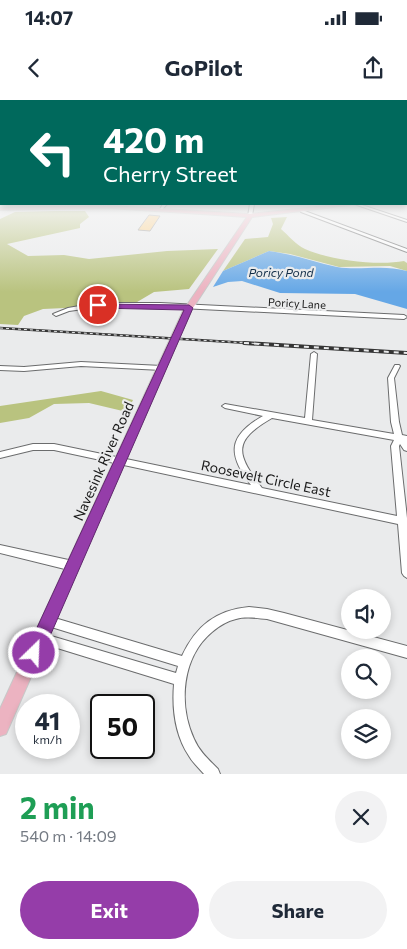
<!DOCTYPE html>
<html lang="en">
<head>
<meta charset="utf-8">
<style>
	body { margin:0; font-family:Commissioner,sans-serif; background:#f2f2f3; color:#1f2937; height:100vh; display:flex; flex-direction:column; font-size:19px; white-space:nowrap }
	* { box-sizing:border-box; margin:0 }
	p { font-size:16px; color:#747a83 }
	.icon { flex:none; width:28px; height:28px; fill:none; stroke:currentColor; stroke-width:2; stroke-linecap:round; stroke-linejoin:round }
	.map { position:relative; height:674px; overflow:hidden }
	.panel { display:flex; flex-direction:column; background:#fff; flex:1 }
	.panel>* { flex:none }
	.top-card { position:absolute; left:0px; top:0px; width:408px; height:105px; box-shadow:0 2px 8px #0003; background:#00695c; color:#fff; overflow:hidden }
	.fabs { position:absolute; left:341px; top:489px; display:grid; gap:10px }
	.fabs a { display:grid; place-items:center; width:50px; height:50px; border-radius:50%; background:#fff; box-shadow:0 2px 8px #0003; font-size:25px }
	.speed { position:absolute; left:15px; top:594px; display:flex; gap:10px; font-size:25px; font-weight:700; text-align:center }
	.speed>* { display:grid; place-content:center; width:65px; height:65px; border-radius:50%; background:#fff; box-shadow:0 2px 8px #0003; line-height:1 }
	.speed small { font-size:12px; font-weight:400 }
	.speed .limit { border:2px solid #111; border-radius:8px; background:#fff; color:#111 }
	.pin { position:absolute; display:grid; place-items:center; width:42px; height:42px; color:#fff; margin:-21px; border:2px solid #fff; border-radius:50%; box-shadow:0 1px 5px #0007 }
	.me { position:absolute; width:55px; margin:-28px; rotate:24deg; stroke-linejoin:round; filter:drop-shadow(0 0 4px #0008) }
	.turn { display:flex; align-items:center; gap:18px; height:105px; padding:0 20px; font-size:22px }
	.turn .icon { width:65px; height:65px; stroke-width:2.5 }
	.turn b { display:block; font-size:35px; line-height:42px }
	.round { display:grid; place-items:center; flex:none; width:52px; height:52px; border-radius:26px; background:#f2f2f3 }
	.headline { display:flex; align-items:center; justify-content:space-between; height:85px; padding:0 20px }
	h1 { font-size:30px; font-weight:700; line-height:38px; color:#1e9e55 }
	.cta { display:flex; gap:10px; margin-top:auto; padding:10px 20px }
	.cta a { flex:1; height:58px; border-radius:30px; background:#953da9; color:#fff; font-size:20px; font-weight:700; line-height:58px; text-align:center }
	.cta a+a { background:#f2f2f3; color:#1f2937 }
	.status { display:flex; justify-content:space-between; align-items:center; height:35px; padding:0 25px; background:#fff; direction:ltr }
	.status svg { height:14px; fill:currentColor }
	header { display:flex; justify-content:space-between; align-items:center; height:65px; padding:0 20px; background:#fff; font-size:22px; font-weight:700 }
	.map>svg:first-child { display:block }
	.green { fill:#b9c37f }
	.water { fill:#65a7e6 }
	.building { fill:#ffcc7b; stroke:#989897 }
	.lines { fill:none; stroke-linecap:round; stroke-linejoin:round }
	.minor-casing { stroke:#6b6c6d; stroke-width:2 }
	.major-casing { stroke:#c8c8c8; stroke-width:2 }
	.minor { fill:#fff; fill-rule:evenodd }
	.major { fill:#ecb3c1; fill-rule:evenodd }
	.rail-far1-casing { stroke:#343434; stroke-width:2.5 }
	.rail-casing { stroke:#343434; stroke-width:4 }
	.rail-far1 { stroke:#eaebec; stroke-width:1; stroke-dasharray:3; stroke-linecap:butt }
	.rail { stroke:#eaebec; stroke-width:2; stroke-dasharray:5; stroke-linecap:butt }
	.route { fill:#953da9; stroke:#61286e }
	.labels { text-anchor:middle; dominant-baseline:central; stroke-width:4.5; stroke-linejoin:round; paint-order:stroke }
	.far-street-label { font-size:11px; fill:#191919; stroke:#eaebec }
	.far-water-label { font-size:12px; font-style:italic; fill:#122e48; stroke:#eaebec }
	.street-label { font-size:14px; fill:#191919; stroke:#eaebec }
</style>
</head>
<body>
<div class="status"><b>14:07</b><svg viewBox="0 0 49 12"><path d="M0 12V9h3v3zM5 12V6h3v6zM10 12V3h3v9zM15 12V0h3v12zM26 1h20v11H26zM47 4h2v5h-2z"/></svg></div>
<header><svg class="icon" aria-label="back" viewBox="0 0 24 24"><path d="M15 5l-7 7 7 7"/></svg>GoPilot<svg class="icon" aria-label="share" viewBox="0 0 24 24"><path d="M12 15V3M7 8l5-5 5 5M5 13v7h14v-7"/></svg></header>
<div class="map">
<svg width="407" height="674" viewBox="0 0 407 674">
	<rect width="100%" height="100%" fill="#eaebec"/>
	<path class="green" d="M55,111H85L89,117L80,124V128L7,144L28,156L64,155L89,159L167,151L218,149L189,189L154,192L132,205L43,209L24,216L18,225L0,224V119L15,112Z
		M287,117L281,129C288,135 296,145 305,149C330,160 377,166 404,161L407,163V171L390,166L339,167L290,154L269,151L223,171L245,139L268,137L273,124L271,118Z
		M101,291L133,300L127,312L89,303L54,304L29,318L0,323V306Z"/>
	<path class="water" d="M269,151C293,154 314,162 337,167C361,171 382,164 407,171V209L355,194L280,193L242,181L228,182L213,187L223,171Z"/>
	<path class="building" d="M149,115L160,116L150,131L138,130Z"/>
	<g class="lines">
		<g class="minor-casing">
			<path id="minor" d="M163,104H167L161,111H159Z
				M250,104H254L252,116L250,117L248,116Z
				M354,104H359L407,120V122Z
				M302,110L407,149V152L301,112Z
				M97,203H160L404,215L407,217L404,219L160,207H97L69,211L56,216L53,214L68,208Z
				M314,252L317,254L312,320L394,334L391,322L388,278L395,265H399L400,266L394,278L399,322L402,335L407,336V351L404,350L400,344L399,346L407,418V478L404,476L402,473L398,424L54,350H33L0,358V352L33,344H54L251,385C227,354 228,336 263,316L225,308L222,306L225,304L305,318L311,254ZM272,318L394,340L391,346L397,416L262,388C236,354 232,341 272,318Z
				M81,262L162,266L165,268L162,270L81,266L24,271L0,270V266L24,267Z
				M0,445L73,461L76,463L78,466L76,469L73,471L0,453Z
				M249,507L267,509L284,513L407,546V558L267,519C256,518 246,516 236,519C227,521 219,526 212,532C182,557 178,604 194,639C199,651 209,660 218,669L220,674H204C199,668 193,663 189,656C175,635 172,608 174,584L41,543L37,542L36,538L37,534L41,533L176,573L178,566L48,526L44,525L43,521L44,517L48,516L182,556C196,526 216,510 249,507Z"/>
		</g>
		<g class="major-casing">
			<path id="major" d="M345,104H358L252,117L191,211L6,634L0,636V609L183,211L247,117L109,108L0,110V108L109,106L250,114Z"/>
		</g>
		<use href="#minor" class="minor"/>
		<use href="#major" class="major"/>
		<g class="rail-far1-casing">
			<path id="rail-far1" d="M0,228L264,244"/>
		</g>
		<g class="rail-casing">
			<path id="rail" d="M244,243L407,253"/>
		</g>
		<use href="#rail-far1" class="rail-far1"/>
		<use href="#rail" class="rail"/>
	</g>
	<linearGradient id="sky" x2="0" y2="1"><stop stop-color="#73afe7"/><stop offset="0.51" stop-color="#f6f6f6"/><stop offset="1" stop-color="#f6f6f6" stop-opacity="0"/></linearGradient>
	<rect width="407" height="192" fill="url(#sky)"/>
	<path class="route" d="M95,204L189,205L193,208L40,559L34,562L28,559L26,553L28,547L184,210L98,208L95,207Z"/>
	<g class="labels">
		<g class="far-street-label">
			<text transform="translate(297 203) rotate(3)">Poricy Lane</text>
		</g>
		<g class="far-water-label">
			<text x="281" y="172">Poricy Pond</text>
		</g>
		<g class="street-label">
			<text transform="translate(103 361) rotate(-66)">Navesink River Road</text>
			<text transform="translate(266 378) rotate(12)">Roosevelt Circle East</text>
		</g>
	</g>
</svg>
<div class="fabs">
<a><svg class="icon" aria-label="sound" viewBox="0 0 24 24"><path d="M4 9h4l5-4v14l-5-4H4zM17 9q2 3 0 6"/></svg></a>
<a><svg class="icon" aria-label="search" viewBox="0 0 24 24"><circle cx="10" cy="10" r="6"/><path d="M15 15l6 6"/></svg></a>
<a><svg class="icon" aria-label="layers" viewBox="0 0 24 24"><path d="M12 4l9 5-9 5-9-5zM3 14l9 5 9-5"/></svg></a>
</div>
<div class="speed"><div>41<small>km/h</small></div><div class="limit">50</div></div>
<div class="pin" style="left:98px;top:205px;background:#d93025"><svg class="icon" aria-label="arrive" viewBox="0 0 24 24"><path d="M6 21V4h12l-3 4 3 4H6"/></svg></div>
<svg class="me" style="left:34px;top:553px" viewBox="-20 -20 40 40"><circle r="17" fill="#953da9" stroke="#fff" stroke-width="3"/><path d="M0-11L8 9 0 5-8 9z" fill="#fff"/></svg>
<div class="top-card">
<div class="turn"><svg class="icon" aria-label="left" viewBox="0 0 24 24"><path d="M17 20v-9H6M10 6l-5 5 5 5"/></svg><div><b>420 m</b>Cherry Street</div></div>
</div>
</div>
<section class="panel">
<div class="headline"><div><h1>2 min</h1><p>540 m · 14:09</p></div><a class="round"><svg class="icon" aria-label="close" viewBox="0 0 24 24"><path d="M6 6l12 12M18 6L6 18"/></svg></a></div>
<div class="cta"><a>Exit</a><a>Share</a></div>
</section>
</body>
</html>
